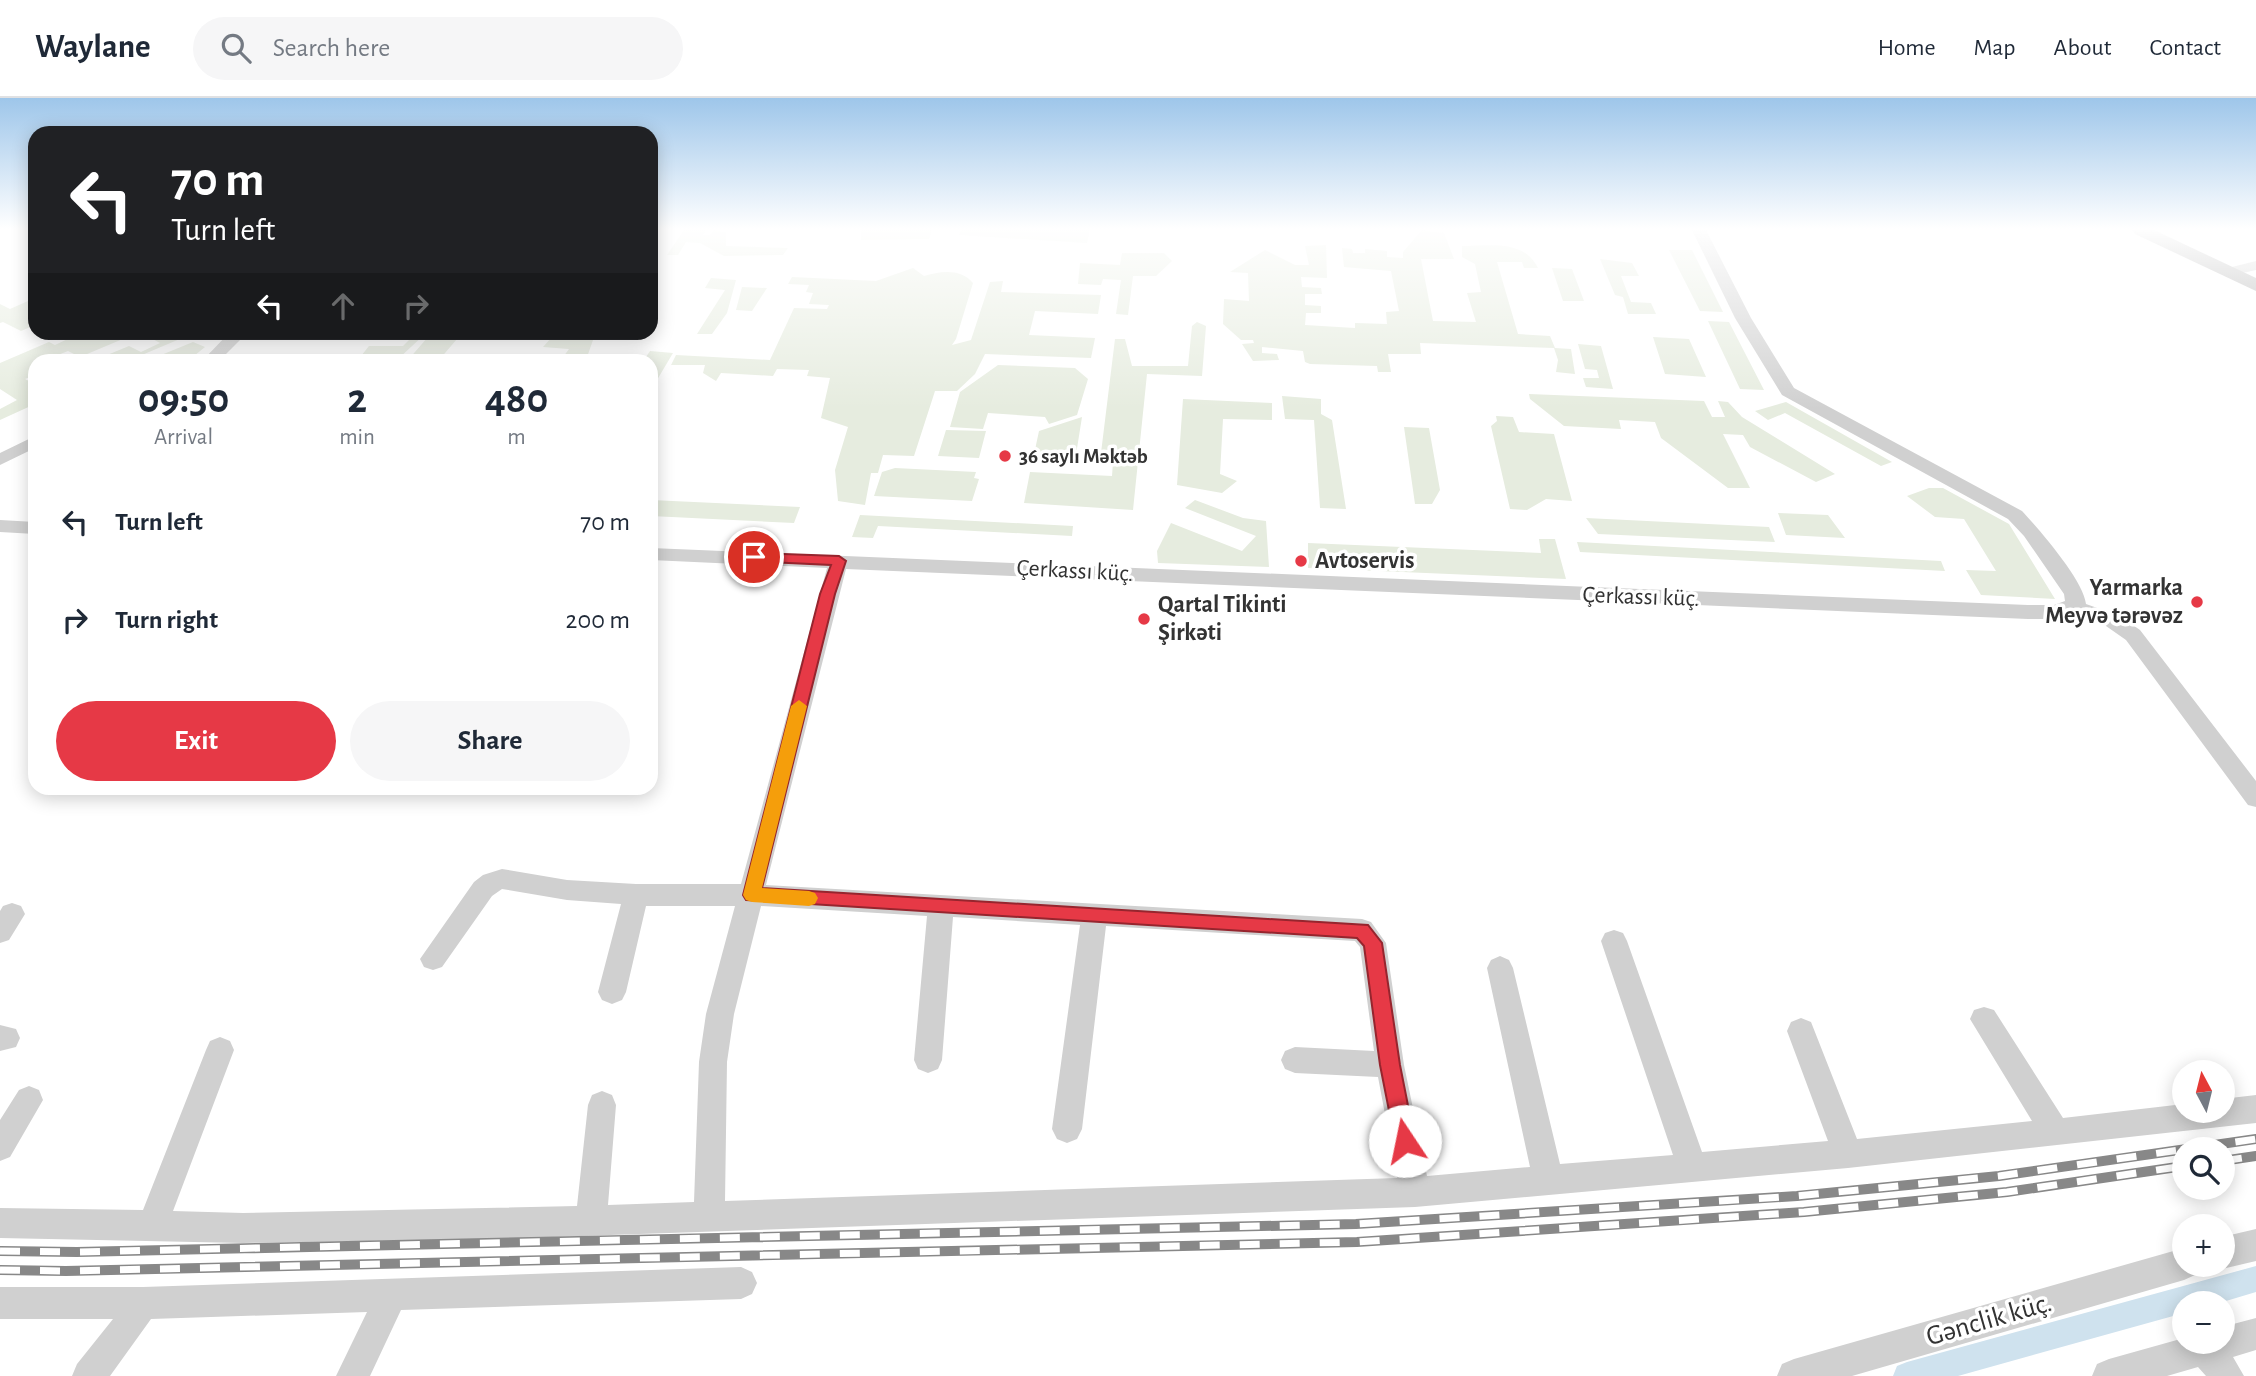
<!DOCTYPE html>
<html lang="en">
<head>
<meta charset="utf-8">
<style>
	body { margin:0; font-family:"Alegreya Sans",sans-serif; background:#f6f6f7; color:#1f2937; height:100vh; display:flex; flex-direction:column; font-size:26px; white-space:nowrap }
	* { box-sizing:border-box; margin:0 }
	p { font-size:23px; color:#747a83 }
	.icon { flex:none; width:38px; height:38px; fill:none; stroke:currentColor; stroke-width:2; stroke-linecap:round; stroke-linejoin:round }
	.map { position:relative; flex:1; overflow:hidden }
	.details { position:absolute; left:28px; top:256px; width:630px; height:441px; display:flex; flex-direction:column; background:#fff; border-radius:21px; box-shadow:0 4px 18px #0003 }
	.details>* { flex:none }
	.top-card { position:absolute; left:28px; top:28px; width:630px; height:214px; border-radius:21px; box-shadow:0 4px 18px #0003; background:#202124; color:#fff; overflow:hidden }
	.needle { width:46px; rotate:353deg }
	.tools { position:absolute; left:2172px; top:962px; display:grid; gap:14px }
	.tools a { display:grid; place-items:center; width:63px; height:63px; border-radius:50%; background:#fff; box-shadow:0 4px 18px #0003; font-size:35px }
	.pin { position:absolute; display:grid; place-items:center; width:60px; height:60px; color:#fff; margin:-30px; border:4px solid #fff; border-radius:50%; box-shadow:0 2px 7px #0007 }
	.me { position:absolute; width:77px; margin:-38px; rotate:349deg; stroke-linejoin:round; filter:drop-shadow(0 0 5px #0008) }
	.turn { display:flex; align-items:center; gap:24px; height:147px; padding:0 28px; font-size:32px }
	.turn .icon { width:91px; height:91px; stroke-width:2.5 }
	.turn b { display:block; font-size:49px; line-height:60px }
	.lanes { display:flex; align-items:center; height:66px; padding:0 28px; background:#0003; justify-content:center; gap:35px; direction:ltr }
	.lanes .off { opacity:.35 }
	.eta { display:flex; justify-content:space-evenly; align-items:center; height:119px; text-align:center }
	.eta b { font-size:42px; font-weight:700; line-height:49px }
	.primary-button { display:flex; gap:14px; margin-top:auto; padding:14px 28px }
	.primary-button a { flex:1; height:80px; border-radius:42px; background:#e63946; color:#fff; font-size:28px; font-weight:700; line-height:80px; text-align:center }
	.primary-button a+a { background:#f6f6f7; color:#1f2937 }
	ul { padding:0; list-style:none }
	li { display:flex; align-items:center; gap:21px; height:98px; padding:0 28px }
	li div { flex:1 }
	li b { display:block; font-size:26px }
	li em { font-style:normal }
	header { display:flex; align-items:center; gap:42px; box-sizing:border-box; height:98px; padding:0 35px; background:#fff; border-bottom:2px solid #e0e1e3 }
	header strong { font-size:33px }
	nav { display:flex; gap:38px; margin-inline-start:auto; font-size:24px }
	.search { width:490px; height:63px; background:#f6f6f7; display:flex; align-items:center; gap:18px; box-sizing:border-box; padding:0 24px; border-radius:38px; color:#747a83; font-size:26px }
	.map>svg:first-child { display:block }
	.green { fill:#e6ecdf }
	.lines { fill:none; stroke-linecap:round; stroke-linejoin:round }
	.canal { fill:#cfe2ee; fill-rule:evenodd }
	.minor { fill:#d0d0d0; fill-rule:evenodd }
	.major { fill:#ababab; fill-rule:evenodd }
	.rail-casing { stroke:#888; stroke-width:10 }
	.rail { stroke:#fff; stroke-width:7; stroke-dasharray:20; stroke-linecap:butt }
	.route { fill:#e63946; stroke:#96252e; stroke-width:2 }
	.slow { fill:#f59e0b }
	.poi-dot { fill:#e63946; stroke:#fff; stroke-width:2.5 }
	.labels { text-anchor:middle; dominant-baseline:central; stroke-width:7; stroke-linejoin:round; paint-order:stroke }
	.far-poi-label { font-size:21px; font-weight:bold; fill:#333; stroke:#fff; text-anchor:start }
	.poi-label { font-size:24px; font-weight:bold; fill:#333; stroke:#fff; text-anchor:start }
	.street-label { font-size:24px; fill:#333; stroke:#fff }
	.near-street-label { font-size:28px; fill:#333; stroke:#fff }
</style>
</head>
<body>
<header>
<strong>Waylane</strong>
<div class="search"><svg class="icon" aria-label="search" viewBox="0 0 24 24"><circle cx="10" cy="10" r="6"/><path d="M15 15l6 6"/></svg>Search here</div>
<nav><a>Home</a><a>Map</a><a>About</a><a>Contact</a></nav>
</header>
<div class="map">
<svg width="2256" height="1278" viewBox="0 0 2256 1278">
	<rect width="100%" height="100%" fill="#fff"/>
	<path class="green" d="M684,132H706L703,137H710L714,132L726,134V148L788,150L783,157L724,158L700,145L686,144L678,157H667Z
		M861,132H932L929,141L861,142Z
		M961,132H1090L1087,145L959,137Z
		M1422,132L1444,135L1454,161H1421L1433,223L1476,224L1467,195L1481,194L1475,166L1462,159V148C1489,148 1524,141 1538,170H1524L1522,164H1497L1518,236L1550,238L1555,250L1571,251L1575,276L1556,274L1558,262L1554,250L1420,245L1421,256H1388L1391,274H1378L1377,268L1310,266L1305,264L1303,253L1262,249V255L1277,256L1279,262L1253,263L1242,246L1254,245L1253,242H1241L1223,226L1224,201L1249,203L1248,175L1230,174L1265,152L1295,167H1309L1305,148L1326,147L1327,180L1301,179L1302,189L1321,190L1322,196H1305V207L1321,208V215H1306L1305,227L1355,230V225L1387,226L1386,214L1399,213L1391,173L1344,169L1342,150L1352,151L1353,155H1365V151L1387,153V159L1403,160V154Z
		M1669,152H1692L1723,214L1700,213Z
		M1122,155H1164L1172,163L1156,178H1133L1128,217L1116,216L1121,182L1103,181L1101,187L1078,186L1080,165L1120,167Z
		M1600,161L1632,165L1639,178H1621L1631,204L1651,205L1656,216H1628L1623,199L1615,197Z
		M913,170L924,178C940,173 961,170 973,185L956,241L952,247L971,242L990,184L1003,183L1001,194L1101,197L1098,216L1035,213L1029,237L1095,240L1091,260L985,256L975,276L957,293H935L914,358L883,357L878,375H871L865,407L838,403L835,372L848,329L821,320L830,280L807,278L809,272L777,271L773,278L721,275L716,283L703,275L705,267H671L676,257L770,262L794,210L827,211L829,207L809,206L813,195L806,194L809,187L788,186L792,179L876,183Z
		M1552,170L1572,171L1584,203H1563Z
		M711,180L736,182L727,215L712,236H697L725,192L705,190Z
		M742,189L767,190L752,213L736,212Z
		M28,203L35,206V227L21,233L3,224L0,225V206L10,211Z
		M1708,223L1729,224L1764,292L1740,291Z
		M1197,224L1206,228L1202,278L1147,276L1133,412L1024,405L1030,374L1112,378L1113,364L1100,363L1115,241H1125L1132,268H1188L1192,228Z
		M160,234L194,235L130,262H95L129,248L141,254L160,245L149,239Z
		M70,235H137L80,259L68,253L45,262H35V277L25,281L35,286V306L0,322V311L17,302L0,291V265L49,244L55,247L72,239L67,236Z
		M416,235H426L397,262H372L375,259L361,258L369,248H403Z
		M428,239L457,241L439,262H408Z
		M552,239L593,242L586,262H561L569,251L543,249Z
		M1653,239L1689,241L1706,279L1665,276Z
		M193,244L205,249L189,262H149Z
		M1578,246L1601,248L1613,291L1586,289L1583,280H1599L1597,272L1585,271Z
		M650,253L673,255L651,292V262H644Z
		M998,267L1075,270L1088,281L1077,317L1049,326L1045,319L988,315L983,331L950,329L960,294Z
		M1529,296L1704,303L1712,319H1725L1718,303L1728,304L1742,319L1835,376L1816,384L1750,349L1743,337L1723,336L1750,390H1728L1661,340L1655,324L1619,322L1621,331L1564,328L1530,301Z
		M1282,298L1321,301V316L1332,322L1346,411L1320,410L1314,322L1285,321Z
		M1183,301L1272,305V322L1223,321L1220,376L1237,383L1222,395L1177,387Z
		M1786,304L1892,364L1881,368L1785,315L1768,322L1755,313Z
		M1496,318L1513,319L1519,334L1554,336L1572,403L1546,401L1527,412L1510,411L1491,328L1497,323Z
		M1082,319L1075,363L1033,361L1039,333Z
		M1404,329L1429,330L1440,392L1432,406H1415Z
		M946,332L986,333L979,360L938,358Z
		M895,370L976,374L974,380L979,381L972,403L874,398L882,374Z
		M1929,390H1943L2009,426L2055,501L1981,497L1966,472L1996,473L1964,421L1935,419L1907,398Z
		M651,402L800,409L794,425L651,418Z
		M1195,402L1243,420L1266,423L1269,469L1158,465L1157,453L1171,425L1242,453L1256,438L1185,410Z
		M1778,415L1828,417L1845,440L1786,437Z
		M860,417L1073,428L1072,438L878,428L873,440L852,439Z
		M1586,420L1769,429L1775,444L1598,436Z
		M1539,441H1555L1566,481L1308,470V445L1541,455Z
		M1577,444L1941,463L1945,473L1580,454Z"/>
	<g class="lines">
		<path class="canal" d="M2256,1168V1194L2216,1206H2184V1215L1958,1278H1893L1897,1268L1907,1264Z"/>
		<path class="minor" d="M1692,132H1706L1751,220L1794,290L2022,413C2039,431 2084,483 2086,506L2120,518L2140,532L2256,683V709L2248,707L2126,542L2106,528L2074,517L2054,521H2028L846,471L766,787L1362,821L1371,824L1386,845L1404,967L1427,1078L1530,1069L1487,870L1491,862L1500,858L1509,862L1513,870L1560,1066L1673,1057L1601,843L1605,835L1614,832L1623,835L1627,843L1702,1054L1828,1043L1787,933L1791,924L1801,920L1811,924L1857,1041L2032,1023L1970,921L1974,912L1984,909L1994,912L2063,1020L2184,1006V1013H2222V1001L2256,997V1025L1848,1070L1415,1109L497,1141L243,1145L0,1140V1110L143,1112L206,952L210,943L220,939L230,943L234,952L173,1113L243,1115L577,1108L588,1007L592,997L602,993L612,997L616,1007L608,1107L694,1104L699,964L706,916L735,808H646L626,894L622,902L612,906L602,902L598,894L621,806L567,802L502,791L492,798L442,869L433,872L424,869L420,861L474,784L483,777L502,771L567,782L636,786H741L827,470L651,462V450L2028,507H2054L2065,503L2064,496L2024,438L2008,421L1782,297L1735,220ZM761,808L927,818L914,962L918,971L928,975L938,971L942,962L953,819L1080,827L1052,1031L1057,1041L1067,1045L1077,1041L1082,1031L1106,828L1355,843L1360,849L1374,953L1295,949L1285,953L1281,962L1285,971L1295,975L1378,979L1397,1080L725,1103L727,964L734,916Z
			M2256,163V172L2229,178L2222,174L2224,171Z
			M230,234H248L220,262H203Z
			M35,338V350L0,367V355Z
			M0,422L35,424V436L0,434Z
			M12,805L21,808L25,816L9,842L0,845V813L3,808Z
			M0,927L16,931L20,940L16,949L0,953Z
			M29,988L39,992L43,1002L10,1059L0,1063V1022L19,992Z
			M2256,1131V1163L2222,1171L2214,1167H2222V1139Z
			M2184,1150V1167H2199L2195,1177L2184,1182L1852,1278H1777L1782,1266L1794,1261Z
			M741,1169L752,1174L757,1185L752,1196L741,1201L401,1212L370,1278H336L367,1214L151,1221L110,1278H72L77,1266L113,1221H0V1189H143Z
			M2256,1220V1252L2233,1259L2244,1278H2206L2198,1269L2167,1278H2092L2097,1266L2109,1261L2184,1240V1244H2222V1229Z"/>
		<path class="major" d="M2132,132H2154L2256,180V193L2135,136Z"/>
		<g class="rail-casing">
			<path id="rail" d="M2222,1063L2256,1058
				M0,1153L77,1154L1356,1126L1797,1098L1999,1078L2256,1041
				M0,1172L66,1173L1357,1144L1804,1114L2007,1094L2184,1068"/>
		</g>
		<use href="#rail" class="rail"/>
	</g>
	<linearGradient id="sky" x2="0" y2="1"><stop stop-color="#9ec6ea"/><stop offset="0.42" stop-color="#fff"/><stop offset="1" stop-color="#fff" stop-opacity="0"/></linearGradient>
	<rect width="2256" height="311" fill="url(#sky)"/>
	<path class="route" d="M754,455L839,458L846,463L835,496L762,790L1368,827L1382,845L1400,967L1415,1043L1412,1050L1405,1053L1398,1050L1395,1043L1380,967L1364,848L1357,840L746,802L743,797L820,496L831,467L749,463V456Z"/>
	<path class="slow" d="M799,602L807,608L762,790L809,793L815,795L818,800L815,806L809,808L752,804L746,802L743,797L791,608Z"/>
	<g class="poi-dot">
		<circle cx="1005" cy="358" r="7"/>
		<circle cx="1301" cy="463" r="7"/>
		<circle cx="2197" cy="504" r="7"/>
		<circle cx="1144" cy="521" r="7"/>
	</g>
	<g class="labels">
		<g class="far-poi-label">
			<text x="1019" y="358">36 saylı Məktəb</text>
		</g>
		<g class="poi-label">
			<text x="1315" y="463">Avtoservis</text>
			<text x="2183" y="490" text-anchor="end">Yarmarka<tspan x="2183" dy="28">Meyvә tәrәvәz</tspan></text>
			<text x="1158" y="507">Qartal Tikinti<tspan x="1158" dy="28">Şirkәti</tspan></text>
		</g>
		<g class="street-label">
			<text transform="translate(1075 473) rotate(3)">Çerkassı küç.</text>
			<text transform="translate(1641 499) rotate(2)">Çerkassı küç.</text>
		</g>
		<g class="near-street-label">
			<text transform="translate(1989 1222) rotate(-16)">Gənclik küç.</text>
		</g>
	</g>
</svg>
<div class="tools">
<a><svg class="needle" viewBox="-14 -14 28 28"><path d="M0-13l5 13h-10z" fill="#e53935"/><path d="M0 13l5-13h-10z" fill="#747a83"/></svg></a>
<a><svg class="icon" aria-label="search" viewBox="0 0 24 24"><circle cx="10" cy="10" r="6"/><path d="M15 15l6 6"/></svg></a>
<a>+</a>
<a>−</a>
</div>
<div class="pin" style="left:754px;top:459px;background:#d93025"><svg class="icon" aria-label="arrive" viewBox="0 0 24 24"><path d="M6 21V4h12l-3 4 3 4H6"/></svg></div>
<svg class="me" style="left:1405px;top:1043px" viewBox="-20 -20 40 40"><circle r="19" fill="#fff"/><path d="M0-13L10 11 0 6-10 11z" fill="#e63946"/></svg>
<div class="top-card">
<div class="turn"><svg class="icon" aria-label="left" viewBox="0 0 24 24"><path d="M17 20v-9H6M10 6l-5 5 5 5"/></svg><div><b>70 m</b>Turn left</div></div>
<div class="lanes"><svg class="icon" aria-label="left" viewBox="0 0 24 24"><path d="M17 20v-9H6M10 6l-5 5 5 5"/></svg><svg class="icon off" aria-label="ahead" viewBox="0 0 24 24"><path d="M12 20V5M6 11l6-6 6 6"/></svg><svg class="icon off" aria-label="right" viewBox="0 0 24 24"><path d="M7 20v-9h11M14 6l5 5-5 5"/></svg></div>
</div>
<section class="details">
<div class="eta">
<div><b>09:50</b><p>Arrival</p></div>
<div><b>2</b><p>min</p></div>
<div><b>480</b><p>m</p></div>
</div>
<ul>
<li><svg class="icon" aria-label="left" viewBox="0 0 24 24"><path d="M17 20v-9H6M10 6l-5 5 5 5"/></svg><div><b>Turn left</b></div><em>70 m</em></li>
<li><svg class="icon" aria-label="right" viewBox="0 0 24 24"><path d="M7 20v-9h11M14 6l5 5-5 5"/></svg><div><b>Turn right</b></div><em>200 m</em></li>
</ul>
<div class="primary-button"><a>Exit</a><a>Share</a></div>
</section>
</div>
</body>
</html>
